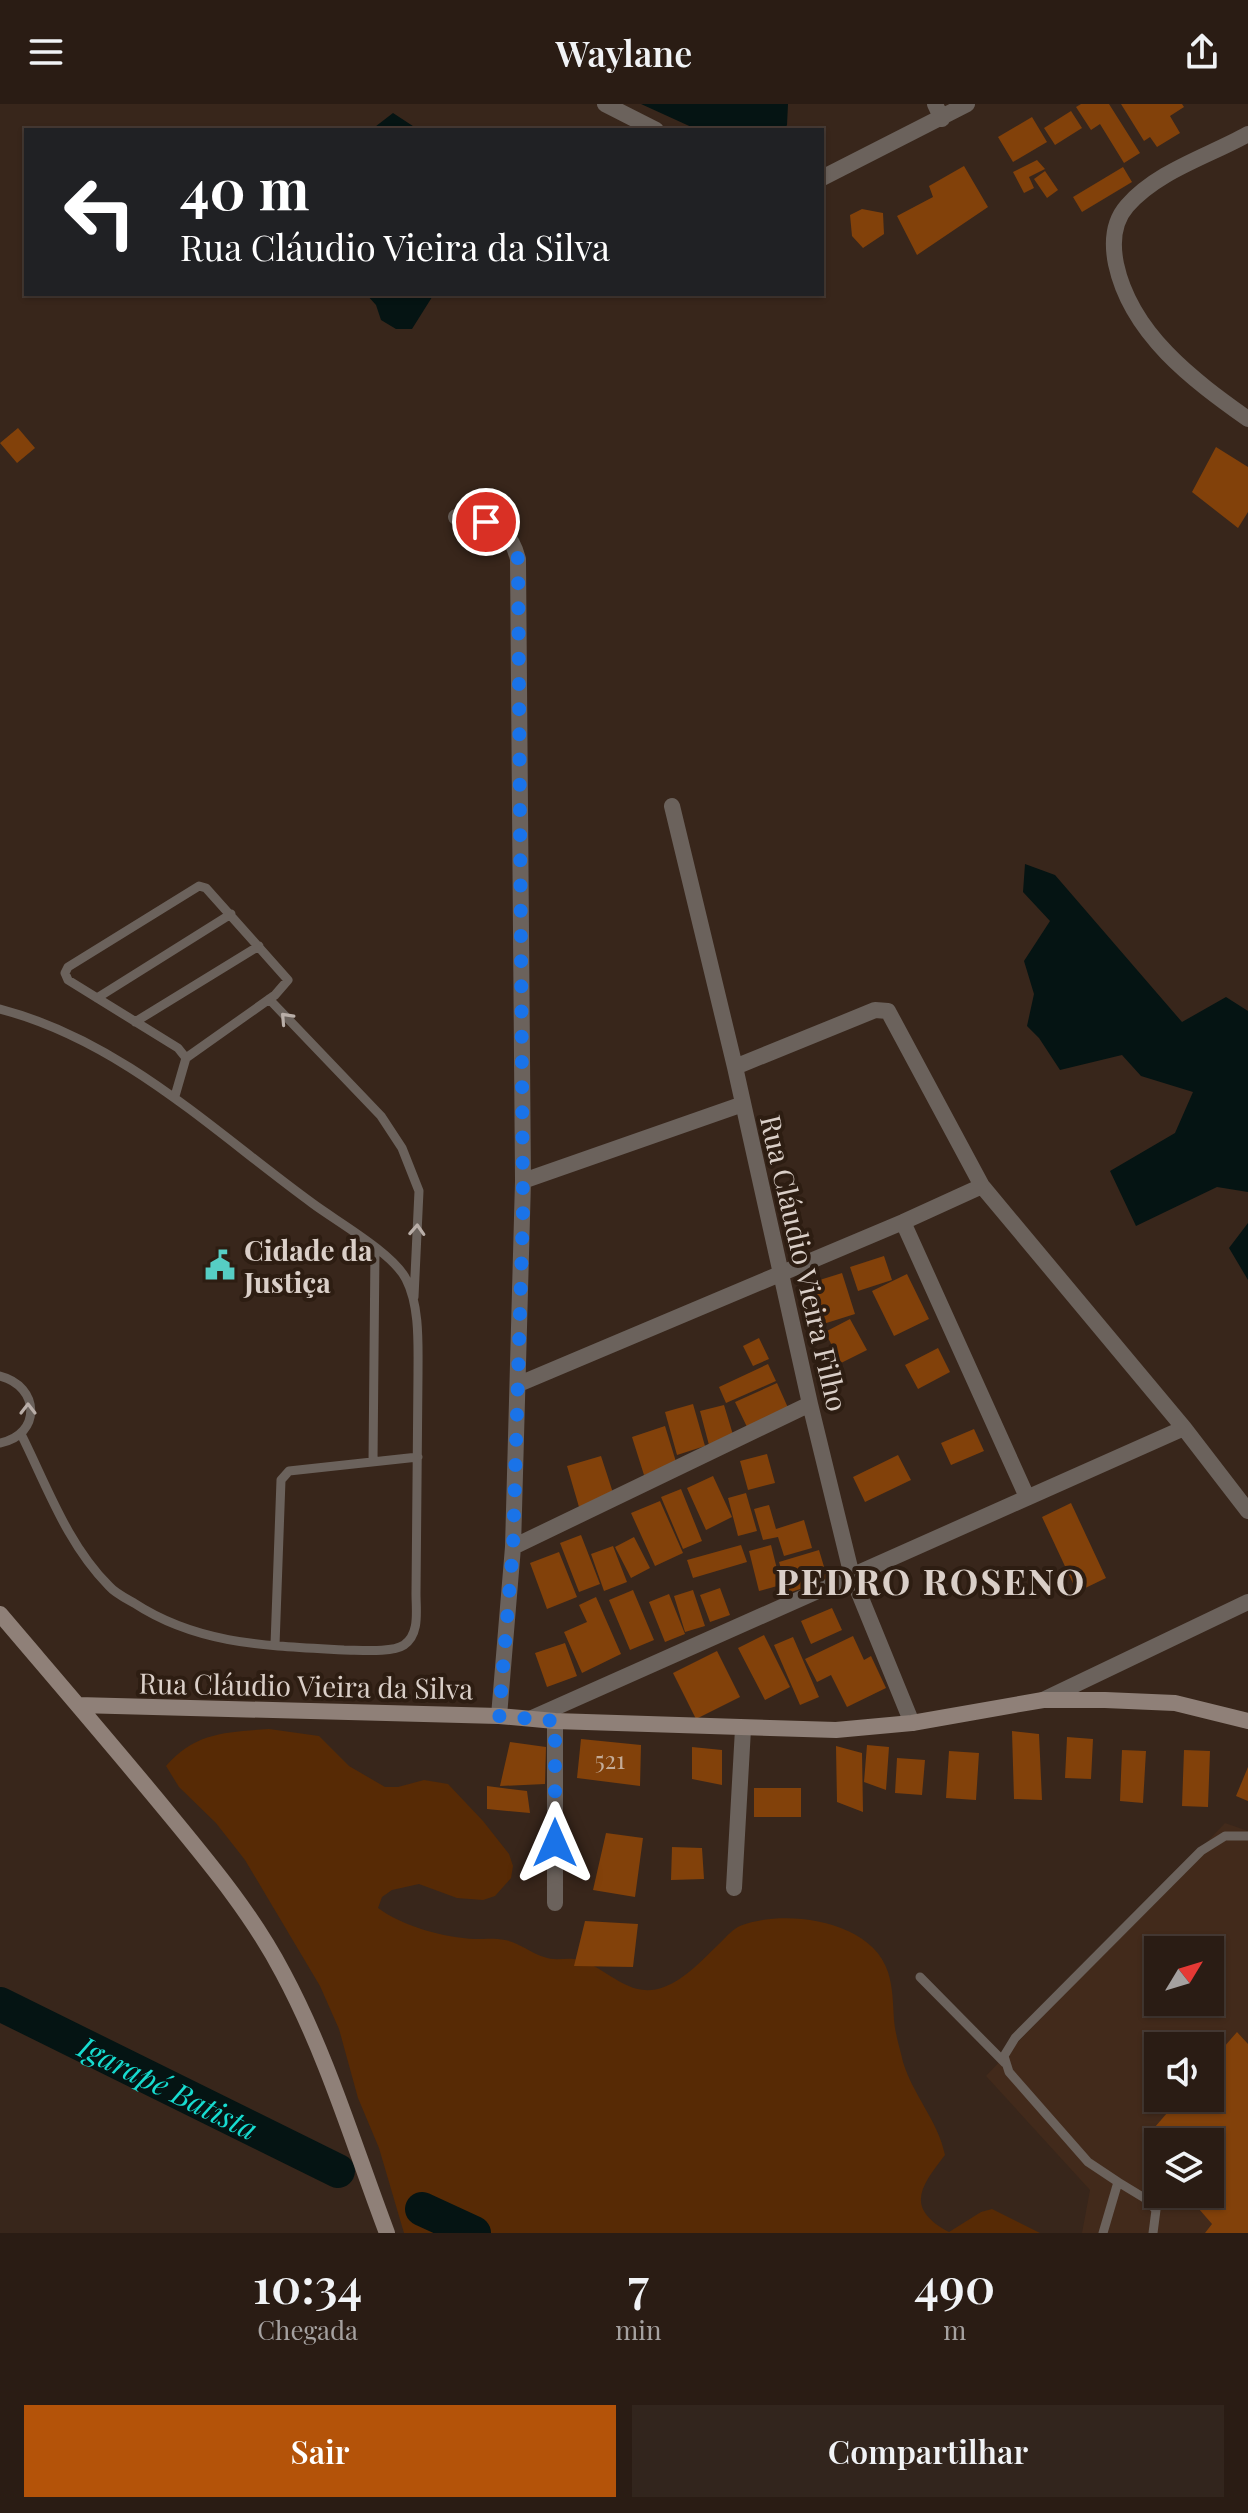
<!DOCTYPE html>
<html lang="pt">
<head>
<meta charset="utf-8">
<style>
	body { margin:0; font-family:"Playfair Display",serif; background:#32251d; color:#f1f3f6; height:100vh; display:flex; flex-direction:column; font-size:30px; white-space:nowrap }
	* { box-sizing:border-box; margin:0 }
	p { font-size:26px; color:#a5a1a0 }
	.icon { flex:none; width:44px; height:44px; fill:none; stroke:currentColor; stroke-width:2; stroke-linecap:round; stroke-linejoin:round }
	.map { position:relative; height:2129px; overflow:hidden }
	.drawer { display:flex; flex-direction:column; background:#2a1c14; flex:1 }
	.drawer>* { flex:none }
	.top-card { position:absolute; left:24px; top:24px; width:800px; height:168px; border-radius:0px; box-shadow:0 2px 6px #0004,0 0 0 2px #463a34; background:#202124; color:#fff; overflow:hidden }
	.needle { width:52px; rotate:52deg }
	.controls { position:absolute; left:1144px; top:1832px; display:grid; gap:16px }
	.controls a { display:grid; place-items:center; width:80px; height:80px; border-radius:0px; background:#2a1c14; box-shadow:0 2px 6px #0004,0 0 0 2px #463a34; font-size:40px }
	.pin { position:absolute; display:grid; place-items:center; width:68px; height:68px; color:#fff; margin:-34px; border:4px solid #fff; border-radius:50%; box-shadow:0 2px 8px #0007 }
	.me { position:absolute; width:88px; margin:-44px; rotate:0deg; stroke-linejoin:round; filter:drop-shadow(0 0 6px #0008) }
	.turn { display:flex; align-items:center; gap:28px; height:168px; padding:0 24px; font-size:36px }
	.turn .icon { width:104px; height:104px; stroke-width:2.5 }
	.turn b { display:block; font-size:56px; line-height:68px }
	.eta { display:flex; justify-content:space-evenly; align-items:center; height:136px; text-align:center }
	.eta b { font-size:48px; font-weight:600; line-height:56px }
	.primary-button { display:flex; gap:16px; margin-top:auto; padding:16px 24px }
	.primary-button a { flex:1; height:92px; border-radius:0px; background:#b45309; color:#fff; font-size:32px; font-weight:600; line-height:92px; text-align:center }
	.primary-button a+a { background:#32251d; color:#f1f3f6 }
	header { display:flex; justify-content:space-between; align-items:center; height:104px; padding:0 24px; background:#2a1c14; font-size:36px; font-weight:600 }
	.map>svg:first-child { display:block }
	.built { fill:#422a1b; fill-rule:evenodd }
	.green { fill:#572a05 }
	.water { fill:#051413 }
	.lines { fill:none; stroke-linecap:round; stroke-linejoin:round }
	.river { stroke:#051413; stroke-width:34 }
	.building { fill:#82410a }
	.lane { stroke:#6b625c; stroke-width:9 }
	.street { stroke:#6b625c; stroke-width:16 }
	.secondary { stroke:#8f8078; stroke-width:16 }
	.oneway { stroke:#b9aea8 }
	.route { stroke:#1a73e8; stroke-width:14; stroke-dasharray:0 25.2 }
	.labels { text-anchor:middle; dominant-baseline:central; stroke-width:8; stroke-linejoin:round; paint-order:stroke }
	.number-label { font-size:24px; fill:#c4ac98 }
	.poi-label { font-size:28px; font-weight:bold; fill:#dacfc8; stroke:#2d1d12; text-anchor:start }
	.street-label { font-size:28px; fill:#dacfc8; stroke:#2d1d12 }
	.water-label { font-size:30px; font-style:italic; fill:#17dcd0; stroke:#2d1d12 }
	.district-label { font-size:36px; font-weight:bold; letter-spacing:2px; fill:#dacfc8; stroke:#2d1d12 }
</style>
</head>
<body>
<header><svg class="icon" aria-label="menu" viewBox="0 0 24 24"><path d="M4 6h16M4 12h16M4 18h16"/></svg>Waylane<svg class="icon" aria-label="share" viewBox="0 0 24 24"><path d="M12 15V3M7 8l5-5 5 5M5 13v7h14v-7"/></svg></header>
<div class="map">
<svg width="1248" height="2129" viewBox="0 0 1248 2129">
	<rect width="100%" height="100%" fill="#38261b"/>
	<path class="built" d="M1225,1719L1248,1727V2129H1082L1090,2086L986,1972ZM1158,1846H1210V1898H1158ZM1158,1942H1210V1994H1158ZM1158,2038H1210V2090H1158Z"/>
	<path class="green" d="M269,1625L319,1632L349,1662L385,1683H398L424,1676L448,1680L483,1717L509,1750L513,1762L511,1774L495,1792L483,1796L457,1794L419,1780L392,1786L382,1793L378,1804C402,1822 445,1834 475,1835C486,1835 495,1834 505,1836C519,1839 531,1849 544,1853C554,1857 564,1854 574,1855C606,1860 627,1897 664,1883C686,1875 705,1853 721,1838C727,1832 733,1825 740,1822C784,1804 872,1816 888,1868C893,1884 893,1900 894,1916C895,1929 900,1945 903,1958C913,1991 938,2017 945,2051C921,2082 904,2104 949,2128L981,2108L992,2105L1040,2129H404L379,2044L358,1994L339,1925L320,1882L245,1756L216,1719L179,1683L166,1662C195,1628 227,1628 269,1625Z"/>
	<path class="water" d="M641,0H788L787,21L784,26H698Z
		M393,9L419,26H371Z
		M366,190H434L412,225H396L381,216L376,201Z
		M1025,760L1055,771L1182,918L1226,893L1248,907V1088L1217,1083L1136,1122L1110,1067L1175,1029L1193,988L1141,972L1122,951L1060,966L1039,934L1027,922L1034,890L1024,857L1050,817L1023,788Z
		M1248,1119V1176L1229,1144Z"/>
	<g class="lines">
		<g class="river">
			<path id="s1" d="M0,1900L338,2067"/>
			<path d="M422,2105L474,2129"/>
		</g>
	</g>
	<path class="building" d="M1081,0H1109L1140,49L1124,59L1100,20L1091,26L1076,3Z
		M1121,0H1182L1184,3L1170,12L1180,29L1157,43L1150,33L1144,37Z
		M1071,7L1082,24L1055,41L1044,24Z
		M1032,13L1047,38L1013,58L998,33Z
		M1037,56L1045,65L1029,73L1034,84L1024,89L1013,68Z
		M964,62L988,103L917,151L897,112L933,93L929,82Z
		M1123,63L1132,78L1082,108L1073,93Z
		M1045,67L1058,86L1047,94L1034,75Z
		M862,105L883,109L884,130L863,144L852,132L850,111Z
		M18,324L35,344L17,359L0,339Z
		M1216,343L1248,363V408L1238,424L1192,388Z
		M884,1152L892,1176L858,1187L850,1163Z
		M842,1169L855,1210L820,1221L807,1180Z
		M907,1170L929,1215L894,1232L872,1187Z
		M850,1215L867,1246L841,1259L825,1228Z
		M759,1234L769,1255L753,1262L743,1242Z
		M938,1244L950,1268L918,1285L905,1261Z
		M768,1260L776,1277L726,1299L719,1283Z
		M777,1279L789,1306L748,1325L735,1298Z
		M693,1300L705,1342L677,1351L665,1308Z
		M724,1301L734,1334L709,1341L700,1307Z
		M665,1322L677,1361L644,1371L632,1333Z
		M974,1325L984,1347L951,1361L941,1339Z
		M767,1350L775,1379L748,1386L740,1357Z
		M898,1351L911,1376L865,1398L853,1373Z
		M601,1352L614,1392L579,1403L567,1362Z
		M713,1372L732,1413L706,1426L687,1384Z
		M681,1385L702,1437L683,1445L661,1393Z
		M746,1389L757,1427L738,1432L728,1394Z
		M660,1397L683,1449L655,1462L631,1409Z
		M1071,1399L1106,1474L1077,1488L1042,1413Z
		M769,1401L776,1425L804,1416L812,1444L784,1452L778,1433L763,1436L754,1405Z
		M581,1431L600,1480L579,1488L560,1439Z
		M634,1433L650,1464L631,1474L615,1443Z
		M741,1441L747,1458L693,1474L687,1456Z
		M771,1441L781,1481L759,1487L749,1447Z
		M613,1442L627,1478L604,1487L591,1450Z
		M819,1446L828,1476L788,1489L779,1458Z
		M559,1448L577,1493L547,1505L530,1459Z
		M720,1484L730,1511L710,1518L700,1491Z
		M633,1486L654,1536L630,1546L609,1496Z
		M693,1486L705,1522L685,1528L674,1492Z
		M669,1490L685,1530L665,1538L649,1498Z
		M596,1493L621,1550L582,1569L564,1528L587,1518L579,1501Z
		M832,1504L842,1526L811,1540L801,1517Z
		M764,1531L790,1583L765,1596L738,1544Z
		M853,1532L864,1556L871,1552L886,1584L847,1603L831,1571L817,1578L805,1555Z
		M793,1533L819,1593L800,1601L774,1541Z
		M565,1539L577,1572L547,1583L535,1549Z
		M717,1547L740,1593L696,1615L673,1569Z
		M1012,1627L1039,1630L1042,1696L1014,1695Z
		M1067,1633L1093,1635L1091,1675L1065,1674Z
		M581,1635L641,1641L640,1682L577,1674Z
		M510,1638L546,1643L545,1680L500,1682Z
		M867,1641L889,1643L886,1686L864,1678Z
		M836,1642L862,1649L863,1708L837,1698Z
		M692,1643L722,1646V1681L692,1675Z
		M1122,1646L1146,1647L1143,1699L1120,1697Z
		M1184,1646L1210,1647L1208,1703L1182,1702Z
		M949,1647L979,1649L976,1696L946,1694Z
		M897,1654L925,1656L922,1691L895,1689Z
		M1248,1663V1697L1236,1692Z
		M487,1682L527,1687L530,1709L487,1705Z
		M754,1684H801V1713H754Z
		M606,1729L643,1734L635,1793L593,1786Z
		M672,1743L702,1744L704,1775L671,1776Z
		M585,1817L638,1820L633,1863L574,1862Z
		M1237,1928L1248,1940V2129H1205L1212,2120L1186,2090H1210V2038H1158V2057L1142,2038L1180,1994H1210V1959Z"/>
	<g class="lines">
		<path class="lane" d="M97,894L231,810
			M269,895L381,1012L402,1044L419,1087L414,1193
			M0,905C122,937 213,1027 312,1099C336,1117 393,1149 406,1175C420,1202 418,1241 418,1270L416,1490C416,1507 420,1530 404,1541C392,1549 359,1546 344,1546C269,1542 198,1541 134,1499C125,1494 115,1489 109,1482C67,1440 47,1382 21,1330
			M135,918L259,842
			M175,992L186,954L178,944L68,876L65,869L68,863L199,782L206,784L288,876L275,891L186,954
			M0,1272C40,1282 42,1331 0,1339
			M373,1358L375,1144
			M275,1541L281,1376L289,1367L418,1353
			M920,1873L1005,1959
			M1118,2078L1146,2095L1156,2106L1153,2129
			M1103,2129L1118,2078L1088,2058L1009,1968L1004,1952L1015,1934L1201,1747L1225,1732H1248"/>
		<path class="street" d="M605,0L656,26
			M935,0L942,15
			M1248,30C1209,52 1157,67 1127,102C1113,118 1112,140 1116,160C1131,230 1193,276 1248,315
			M822,74L967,0
			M456,413C488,418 509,419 518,455L523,1077L513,1443L499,1612
			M672,702L735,963L810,1300L852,1472L912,1619
			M735,963L875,906L888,907L982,1082L1184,1324L1248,1407
			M523,1077L743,1000
			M903,1118L1027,1393
			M519,1280L903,1118L982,1082
			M513,1443L810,1300
			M1043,1596L1248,1498
			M532,1614L1184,1324
			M555,1617V1799
			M734,1784L743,1625"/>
		<path class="secondary" d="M0,1510C57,1577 114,1643 169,1710C211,1761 252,1810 283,1869C327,1951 354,2042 387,2129
			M78,1601L499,1612L555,1617L836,1626L912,1619L1043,1596H1105L1175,1599L1248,1617"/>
	</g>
	<defs><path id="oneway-chevron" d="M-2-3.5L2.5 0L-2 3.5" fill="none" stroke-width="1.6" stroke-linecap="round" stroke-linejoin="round" transform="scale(2)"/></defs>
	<g class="oneway">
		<use href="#oneway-chevron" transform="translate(286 914) rotate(-133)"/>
		<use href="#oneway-chevron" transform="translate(417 1126) rotate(-87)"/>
		<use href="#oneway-chevron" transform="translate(28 1305) rotate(-90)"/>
	</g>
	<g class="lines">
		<path class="route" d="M486,418C505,425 513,435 518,455L523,1106L513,1443L499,1612L555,1617V1739"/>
	</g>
	<defs>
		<g id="civic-bare" transform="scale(2.4)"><path d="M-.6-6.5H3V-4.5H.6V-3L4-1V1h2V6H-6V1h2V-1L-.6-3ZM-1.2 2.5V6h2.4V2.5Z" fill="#56cec4" stroke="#2d1d12" stroke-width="2.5" paint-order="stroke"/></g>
	</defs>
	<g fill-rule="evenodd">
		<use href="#civic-bare" x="220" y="1161"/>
	</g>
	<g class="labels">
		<g class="number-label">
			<text x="610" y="1655">521</text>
		</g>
		<g class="poi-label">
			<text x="244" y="1145">Cidade da<tspan x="244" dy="32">Justiça</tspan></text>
		</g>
		<g class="street-label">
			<text transform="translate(805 1159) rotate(77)">Rua Cláudio Vieira Filho</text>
			<text transform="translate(306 1581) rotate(1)">Rua Cláudio Vieira da Silva</text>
		</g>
		<g class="water-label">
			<text stroke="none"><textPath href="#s1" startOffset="188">Igarapé Batista</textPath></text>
		</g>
		<g class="district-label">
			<text x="931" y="1476">PEDRO ROSENO</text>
		</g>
	</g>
</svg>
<div class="controls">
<a><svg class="needle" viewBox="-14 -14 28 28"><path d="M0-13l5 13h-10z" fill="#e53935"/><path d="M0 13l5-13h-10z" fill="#a5a1a0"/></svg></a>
<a><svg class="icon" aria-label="sound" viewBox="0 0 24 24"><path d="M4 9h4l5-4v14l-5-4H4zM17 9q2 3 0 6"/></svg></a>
<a><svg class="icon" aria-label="layers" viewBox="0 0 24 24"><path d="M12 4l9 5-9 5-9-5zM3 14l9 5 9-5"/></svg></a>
</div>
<div class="pin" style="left:486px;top:418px;background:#d93025"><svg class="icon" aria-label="arrive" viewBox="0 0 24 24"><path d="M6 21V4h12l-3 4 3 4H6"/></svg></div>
<svg class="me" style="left:555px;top:1739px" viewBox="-20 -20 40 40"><path d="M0-17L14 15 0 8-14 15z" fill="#1a73e8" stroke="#fff" stroke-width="4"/></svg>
<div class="top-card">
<div class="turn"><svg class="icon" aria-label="left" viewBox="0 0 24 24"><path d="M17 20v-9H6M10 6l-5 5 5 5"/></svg><div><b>40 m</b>Rua Cláudio Vieira da Silva</div></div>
</div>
</div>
<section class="drawer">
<div class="eta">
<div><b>10:34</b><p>Chegada</p></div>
<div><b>7</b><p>min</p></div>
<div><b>490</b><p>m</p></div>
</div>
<div class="primary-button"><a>Sair</a><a>Compartilhar</a></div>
</section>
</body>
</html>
